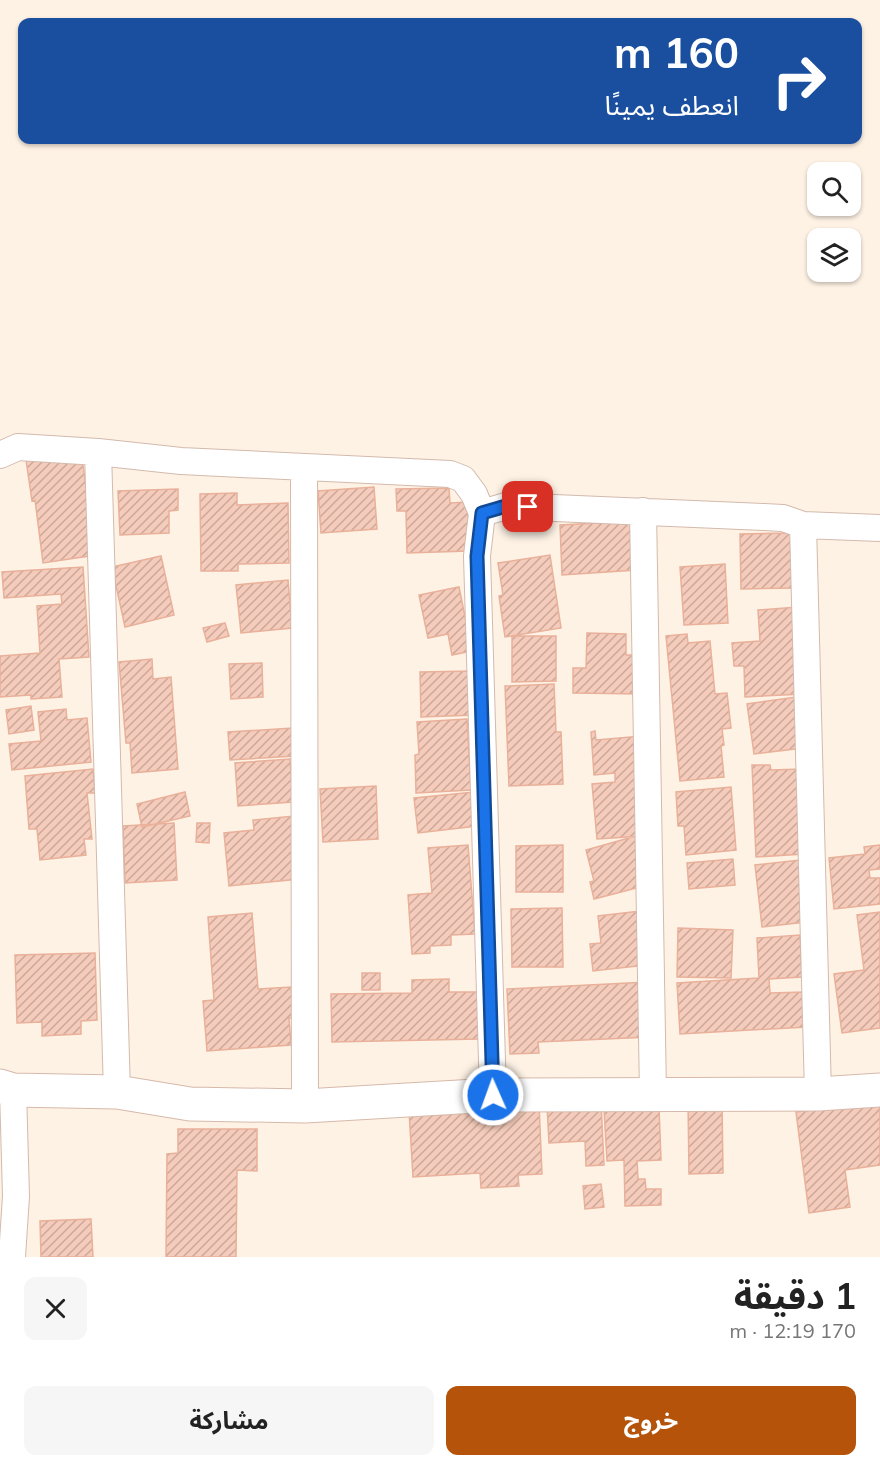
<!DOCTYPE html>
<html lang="ar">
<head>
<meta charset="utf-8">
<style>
	body { margin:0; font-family:Mulish,"Noto Sans Arabic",sans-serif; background:#f6f6f6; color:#222; direction:rtl; height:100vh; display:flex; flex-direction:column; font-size:22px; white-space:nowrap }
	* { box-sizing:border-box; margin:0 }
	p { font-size:20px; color:#767676 }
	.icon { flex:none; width:33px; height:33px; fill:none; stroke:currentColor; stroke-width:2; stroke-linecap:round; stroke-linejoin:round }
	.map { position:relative; height:1257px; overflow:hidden; direction:ltr }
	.details { display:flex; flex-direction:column; background:#fff; flex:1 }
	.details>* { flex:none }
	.banner { position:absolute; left:18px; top:18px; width:844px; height:126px; border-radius:12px; box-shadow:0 2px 4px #0004; direction:rtl; background:#1a4fa0; color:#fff; overflow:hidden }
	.tools { position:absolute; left:807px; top:162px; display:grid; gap:12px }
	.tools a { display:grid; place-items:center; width:54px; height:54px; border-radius:12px; background:#fff; box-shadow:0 2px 4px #0004; font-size:30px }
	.pin { position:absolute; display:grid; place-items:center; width:51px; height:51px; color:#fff; margin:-26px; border-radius:12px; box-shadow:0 3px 9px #0006 }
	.me { position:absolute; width:66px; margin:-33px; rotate:358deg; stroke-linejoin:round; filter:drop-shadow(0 0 4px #0008) }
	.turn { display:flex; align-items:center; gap:21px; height:126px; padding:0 24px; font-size:27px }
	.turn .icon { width:78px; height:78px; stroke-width:2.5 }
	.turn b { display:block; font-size:42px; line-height:51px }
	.round { display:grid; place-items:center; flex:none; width:63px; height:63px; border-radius:12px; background:#f6f6f6 }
	.overview { display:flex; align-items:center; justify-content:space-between; height:102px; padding:0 24px }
	h1 { font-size:36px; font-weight:700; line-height:45px }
	.action { display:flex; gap:12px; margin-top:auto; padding:12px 24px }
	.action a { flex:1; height:69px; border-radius:12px; background:#b45309; color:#fff; font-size:24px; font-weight:700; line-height:69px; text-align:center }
	.action a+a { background:#f6f6f6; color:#222 }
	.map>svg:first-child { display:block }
	.building { fill:url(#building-hatch); stroke:#e9b09a; stroke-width:1.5 }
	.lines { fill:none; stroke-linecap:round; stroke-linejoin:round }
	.minor-casing { stroke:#d3baad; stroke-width:28 }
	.secondary-casing { stroke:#d6b9aa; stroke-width:35 }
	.minor { stroke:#fff; stroke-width:26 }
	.secondary { stroke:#fff; stroke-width:33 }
	.route-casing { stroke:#114b97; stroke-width:15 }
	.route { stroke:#1a73e8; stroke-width:10 }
</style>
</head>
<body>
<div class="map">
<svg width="880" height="1257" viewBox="0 0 880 1257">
	<defs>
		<pattern id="building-hatch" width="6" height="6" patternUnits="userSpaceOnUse" patternTransform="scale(1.5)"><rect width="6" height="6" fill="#f5ccbb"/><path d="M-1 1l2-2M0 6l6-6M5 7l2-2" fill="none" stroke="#cba89a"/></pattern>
	</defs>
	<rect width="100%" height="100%" fill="#fef2e5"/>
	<path class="building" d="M81,452L96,555L43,563L35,500L32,501L26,460Z
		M374,487L377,529L321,533L318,491Z
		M449,488L450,503L468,502L469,551L407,553L406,511H397L396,489Z
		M178,489V510L169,511V533L120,535L118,491Z
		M237,493V505L288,503L289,563L238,564V571H201L200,494Z
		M635,521L637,570L562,575L560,525Z
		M793,533L795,588L741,589L740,534Z
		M550,555L561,628L505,637L499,596L503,595L498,563Z
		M161,556L174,615L125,627L112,567Z
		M725,564L728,623L684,625L680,567Z
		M83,567L89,657L59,659L62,697L31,699V695L0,697V656L40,653L37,606L62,604L61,594L4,598L2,572Z
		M288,580L292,628L241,633L236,585Z
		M459,587L472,651L452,655L448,634L428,638L419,595Z
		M798,607L803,694L745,697L744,666H734L732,643L760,641L758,610Z
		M225,623L229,636L207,642L203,628Z
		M587,633L626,634V655H642L641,694L573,693V668H586Z
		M687,634L688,643L710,641L715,694L727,693L731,728L722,729L724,745L721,746L724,777L680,781L666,636Z
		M512,636H556V681L512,682Z
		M152,659L153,679L171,677L178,769L132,773L130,743H126L119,662Z
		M262,663L263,697L231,699L229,664Z
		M474,671L475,715L421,717L420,672Z
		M554,684L556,732H561L563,784L509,786L505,686Z
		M796,697L803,748L754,754L747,704Z
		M31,706L34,730L9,734L6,710Z
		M66,709L67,720L87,718L91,762L12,770L9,744L41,741L38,712Z
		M467,719L471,790L416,793L415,755L419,754L417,722Z
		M293,728L295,756L230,760L228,732Z
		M595,731L596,740L642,736L643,836L597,839L592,784L615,782V773L594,775L591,732Z
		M290,759L293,802L238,806L235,763Z
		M752,765H770L771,770L801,769L804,854L756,857Z
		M93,769L95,793H87L92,839H84L86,855L40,860L37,829H29L25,776Z
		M376,786L378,839L323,842L320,789Z
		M731,787L736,850L686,855L684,826H678L676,792Z
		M185,792L190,816L142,827L137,804Z
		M474,792L477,826L418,833L414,798Z
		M294,816L300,879L229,886L224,833L254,830L253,820Z
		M174,823L177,880L125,883L123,826Z
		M197,823H210L209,843L196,842Z
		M636,836L648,885L594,899L590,882L594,881L586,850Z
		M468,845L475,934L451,935V945L430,946V953L412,954L408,895L432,893L428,848Z
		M563,845V892H516V846Z
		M880,845V869L869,870L870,878H880V904L834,909L829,858L865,854L864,847Z
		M733,859L735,885L689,889L687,863Z
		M800,860L806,922L762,927L755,865Z
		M562,908L563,967H512L511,909Z
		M640,911L646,965L593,971L590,944L601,943L598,916Z
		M880,912V1028L842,1033L834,974L864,970L857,915Z
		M252,913L258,989L291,987L294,1018H289L291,1045L207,1051L203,1001L214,1000L208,917Z
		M678,928L733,930L731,978L677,977Z
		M800,935L802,977L769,979L770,993L805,992L807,1027L680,1034L677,983L759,978L757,938Z
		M95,953L97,1020L81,1021V1034L42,1036V1022L17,1023L15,955Z
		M362,973H380V990H362Z
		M449,979V992H479L480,1039L332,1042L331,994L412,993V980Z
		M648,982L651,1037L538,1042L539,1053L510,1054L507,989Z
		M688,1101H722L723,1173L689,1174Z
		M880,1101V1165L845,1170L850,1207L809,1213L796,1112Z
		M601,1102L604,1165L586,1166L585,1141L549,1143L547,1105Z
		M539,1104L542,1174L518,1175L519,1186L481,1188L480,1173L413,1177L409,1111Z
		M659,1107L661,1160L637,1161L638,1179H645L646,1189H661V1205L625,1206L624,1160L607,1161L604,1109Z
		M178,1129H257V1171L237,1170L236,1257H166L167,1154L178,1153Z
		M601,1184L604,1207L585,1209L583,1186Z
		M91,1219L93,1257H41L40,1221Z"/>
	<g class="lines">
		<g class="minor-casing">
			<path id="minor" d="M98,452L117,1092
				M0,455L18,447L98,452L181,461L450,474L463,479L474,494L482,513L477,556L493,1095
				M304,467L305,1106
				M643,511L653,1094
				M482,513L506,506L764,517L783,518L803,525L880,528
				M803,525L818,1094
				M12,1257L16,1196L13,1090"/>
		</g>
		<g class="secondary-casing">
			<path id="secondary" d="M0,1086L13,1090L117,1092L190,1104L305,1106L493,1095L818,1094L880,1090"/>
		</g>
		<use href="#minor" class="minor"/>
		<use href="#secondary" class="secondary"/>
	</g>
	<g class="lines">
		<g class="route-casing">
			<path id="route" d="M493,1095L477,556L482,513L506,506L528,507"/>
		</g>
		<use href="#route" class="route"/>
	</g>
</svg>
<div class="tools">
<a><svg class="icon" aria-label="search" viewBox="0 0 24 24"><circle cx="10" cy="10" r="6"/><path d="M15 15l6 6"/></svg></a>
<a><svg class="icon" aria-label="layers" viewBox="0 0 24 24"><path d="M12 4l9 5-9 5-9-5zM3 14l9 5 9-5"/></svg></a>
</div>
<div class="pin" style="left:528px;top:507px;background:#d93025"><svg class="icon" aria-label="arrive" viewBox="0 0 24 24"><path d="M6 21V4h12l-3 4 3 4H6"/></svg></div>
<svg class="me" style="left:493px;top:1095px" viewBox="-20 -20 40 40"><circle r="17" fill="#1a73e8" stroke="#fff" stroke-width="3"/><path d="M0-11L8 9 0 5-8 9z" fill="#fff"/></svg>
<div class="banner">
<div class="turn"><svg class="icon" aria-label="right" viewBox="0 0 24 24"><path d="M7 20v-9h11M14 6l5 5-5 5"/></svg><div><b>160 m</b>انعطف يمينًا</div></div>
</div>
</div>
<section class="details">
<div class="overview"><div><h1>1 دقيقة</h1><p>170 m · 12:19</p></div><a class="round"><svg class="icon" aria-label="close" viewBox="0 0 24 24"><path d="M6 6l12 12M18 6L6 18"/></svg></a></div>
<div class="action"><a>خروج</a><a>مشاركة</a></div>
</section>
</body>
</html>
